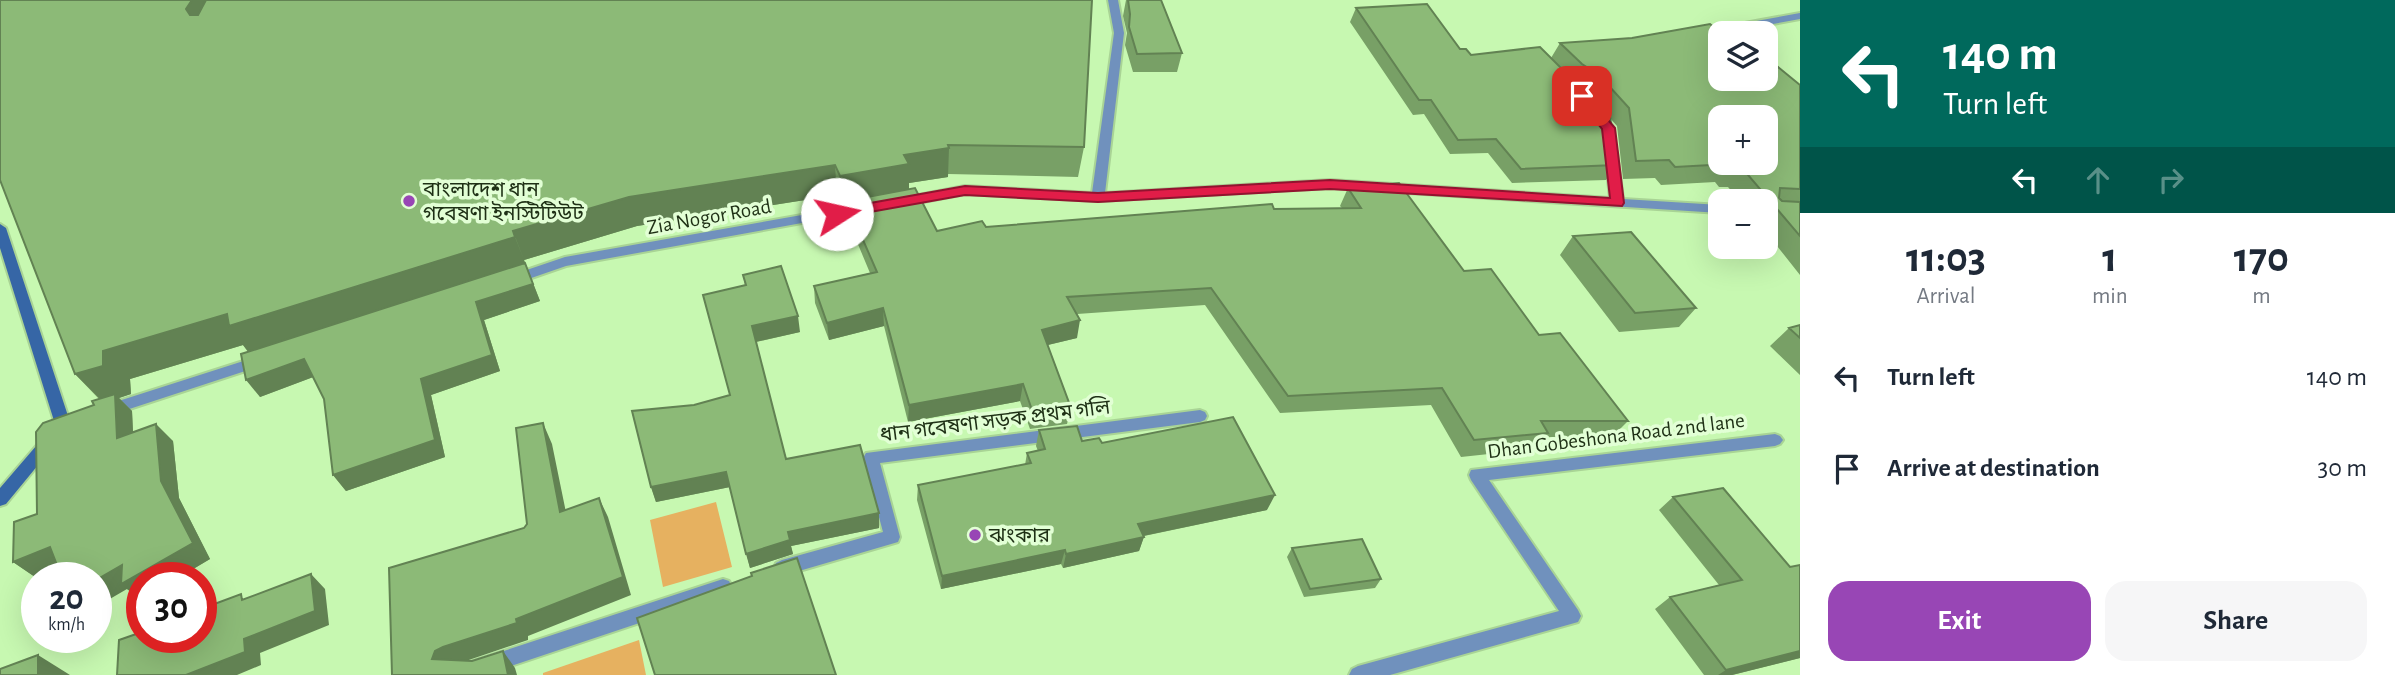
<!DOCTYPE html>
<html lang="en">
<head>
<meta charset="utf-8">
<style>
	body { margin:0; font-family:"Alegreya Sans","Noto Sans Bengali",sans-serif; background:#f6f6f7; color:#1f2937; height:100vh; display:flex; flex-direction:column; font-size:26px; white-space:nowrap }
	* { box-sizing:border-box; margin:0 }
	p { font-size:23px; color:#747a83 }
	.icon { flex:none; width:38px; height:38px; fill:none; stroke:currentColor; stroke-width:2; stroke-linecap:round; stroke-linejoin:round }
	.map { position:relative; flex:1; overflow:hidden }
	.side { display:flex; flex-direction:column; background:#fff; width:595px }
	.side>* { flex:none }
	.banner { background:#00695c; color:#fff; overflow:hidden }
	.tools { position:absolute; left:1708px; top:21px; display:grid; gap:14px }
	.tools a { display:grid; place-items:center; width:70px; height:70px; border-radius:14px; background:#fff; box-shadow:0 7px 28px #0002; font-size:35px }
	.speed { position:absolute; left:21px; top:562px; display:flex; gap:14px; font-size:35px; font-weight:700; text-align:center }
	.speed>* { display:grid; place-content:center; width:91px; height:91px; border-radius:50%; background:#fff; box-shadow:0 7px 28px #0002; line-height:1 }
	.speed small { font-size:18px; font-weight:400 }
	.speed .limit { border:10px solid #d22; background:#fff; color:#111 }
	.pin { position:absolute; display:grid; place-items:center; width:60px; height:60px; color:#fff; margin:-30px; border-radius:14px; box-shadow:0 4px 10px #0006 }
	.me { position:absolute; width:77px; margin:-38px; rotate:80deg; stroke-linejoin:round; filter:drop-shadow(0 0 5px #0008) }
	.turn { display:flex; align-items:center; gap:24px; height:147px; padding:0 28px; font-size:32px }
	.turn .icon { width:91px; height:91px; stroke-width:2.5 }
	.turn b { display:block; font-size:49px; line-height:60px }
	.lanes { display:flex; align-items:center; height:66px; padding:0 28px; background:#0003; justify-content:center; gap:35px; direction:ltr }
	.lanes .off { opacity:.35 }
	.eta { display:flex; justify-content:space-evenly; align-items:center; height:119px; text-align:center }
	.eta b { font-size:42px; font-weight:700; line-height:49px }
	.action { display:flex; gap:14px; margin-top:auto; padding:14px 28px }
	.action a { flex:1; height:80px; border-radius:21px; background:#9846b5; color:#fff; font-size:28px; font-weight:700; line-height:80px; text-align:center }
	.action a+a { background:#f6f6f7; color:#1f2937 }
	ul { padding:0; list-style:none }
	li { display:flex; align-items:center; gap:21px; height:91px; padding:0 28px }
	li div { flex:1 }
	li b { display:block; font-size:26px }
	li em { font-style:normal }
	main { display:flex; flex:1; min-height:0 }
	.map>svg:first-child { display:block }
	.green { fill:#e6b160 }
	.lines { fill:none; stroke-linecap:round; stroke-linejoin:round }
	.street-casing { stroke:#a9d495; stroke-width:4 }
	.secondary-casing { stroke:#a9d495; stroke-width:4 }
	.street { fill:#7091bd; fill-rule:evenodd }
	.secondary { fill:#3666a6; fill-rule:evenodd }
	.wall { fill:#78a066 }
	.shaded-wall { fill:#628253 }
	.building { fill:#8cba77; stroke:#628253; stroke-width:2; fill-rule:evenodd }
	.route { fill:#e11d48; stroke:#92132f; stroke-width:2 }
	.poi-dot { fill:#9846b5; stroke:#e2ffd5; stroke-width:2.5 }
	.labels { text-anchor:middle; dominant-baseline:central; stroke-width:7; stroke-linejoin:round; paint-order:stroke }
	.poi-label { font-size:21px; fill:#1e3015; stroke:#e2ffd5; text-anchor:start }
	.street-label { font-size:21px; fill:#1e3015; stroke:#e2ffd5 }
</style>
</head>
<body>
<main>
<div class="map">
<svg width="1800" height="675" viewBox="0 0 1800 675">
	<rect width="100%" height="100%" fill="#c7f8b1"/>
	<path class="green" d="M716,502L732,567L663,587L650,520Z
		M639,640L646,675H543V673Z"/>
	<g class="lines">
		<g class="street-casing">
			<path id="street" d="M1108,0H1118L1124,33L1105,193L1330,180L1610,198L1605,152L1611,148L1617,152L1623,199L1720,205V213L1330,188L1098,201L965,194L902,206L898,205L896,202L898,199L965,186L1092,193L1114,33Z
				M1800,13V19L1701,37L1696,34L1701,31Z
				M864,204L870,208L868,211L566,266L514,284L507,279L509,276L565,257Z
				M262,355L267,356L269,360L267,364L108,416L103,414L101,410L103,406Z
				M1200,410L1205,412L1207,416L1205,420L1200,422L880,463L900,537L898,542L782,576L776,573L774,568L776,563L782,560L883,532L863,458L866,453Z
				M1775,434L1780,436L1783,440L1780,444L1775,446L1489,480L1578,610L1581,616L1578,622L1390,675H1349L1352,669L1358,666L1559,611L1471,480L1469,475L1471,470Z
				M723,579L729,581L732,587L729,593L723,595L484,675H449L452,669L458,666Z"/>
		</g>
		<g class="secondary-casing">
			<path id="secondary" d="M0,224L6,228L71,425L6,504L0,506V488L55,424L0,248Z"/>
		</g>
		<use href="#street" class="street"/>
		<use href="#secondary" class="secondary"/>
	</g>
	<path class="wall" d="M0,0L1084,147L1078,177L948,174V177L909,183V189L937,231L1274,209L1342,208L1340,206L1348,188L1464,271L1539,335L1628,421L1612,437H1545L1535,449L1461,457L1431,405L1280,413L1205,305L1077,314V338L1048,345L1071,408L1067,424L1030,429L1020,401L908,422L884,326L829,340L815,303L814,286L870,273L847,218L846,204L842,205L837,195L637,226L524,260L540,301L484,320L500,371L431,395L445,457L346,491L333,475L324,399L313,377L260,397L248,352L243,345L130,379L131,394L119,398L132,411L133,432L173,441L179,498L210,559L178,578H142V599H141L127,589L58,568L35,577L13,562L94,405L99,399L75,374Z
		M1126,0H1161L1182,53L1177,72H1133L1125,45L1127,33L1123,16Z
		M1356,8L1460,49L1471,55L1551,58L1560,43L1720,79L1800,85V275L1766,232V201H1740L1728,187H1719L1715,182L1661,185L1655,178L1623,179L1617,126L1610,118L1616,165L1606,180L1512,183L1488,153L1450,154L1424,114L1413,115L1350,22Z
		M1573,236L1696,308L1679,327L1619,332L1560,255Z
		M743,275L800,332L756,342L786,459L879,513V528L791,546L793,554L750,568L730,487L656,502L651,487L694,405L730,395L703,295L745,285Z
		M1800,325V375L1770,346L1789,328Z
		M1039,430L1082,441L1102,443L1267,510L1144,536L1139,551L1063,568L1061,564L941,589L917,500L918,485L1025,465L1027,453L1038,451L1036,446Z
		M1673,497L1790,567L1800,565V658L1732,675H1704L1655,609L1670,597L1719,585L1659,510Z
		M1292,548L1381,579L1375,588L1304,597L1287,557Z"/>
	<path class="shaded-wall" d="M192,0H224L204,38L186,9Z
		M949,148L948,177L909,183V193L846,201V204L842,205L840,176L904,155Z
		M835,165L837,195L637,226L524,260L513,231L629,197Z
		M515,237L540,301L484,320L500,371L431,395L445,457L346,491L333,475L421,379L492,355H251L243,345L130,379L131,394L119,398L132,411L134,455L117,438L104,403L75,374L103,351L227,314Z
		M883,308L884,326L829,340L827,323Z
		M798,316L800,332L755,342L752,326Z
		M1080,320L1077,338L1039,347L1042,330Z
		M304,359L316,376L260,397L246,380Z
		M1023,384L1020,401L908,422L909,405Z
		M543,423L552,444L570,532L560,512Z
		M156,424L173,441L179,498L210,559L178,578H142V599H141L127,589L96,607V580Z
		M726,472L730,487L656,502L651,487Z
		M1275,495L1267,510L1133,538L1138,524Z
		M599,498L608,517L631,595L528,636V640L457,664L432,659L435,651L443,647L516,619Z
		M879,513V528L791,546L793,554L750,568L746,554L788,532Z
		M1144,537L1139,551L1063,568L1066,554Z
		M50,547L71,563L35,577L13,562Z
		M1065,550L1061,564L941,589L942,576Z
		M311,574L325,589L329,625L260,653L261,665L237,675H186L244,639Z
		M503,651L515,668L517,675H508Z
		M1800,651V658L1732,675H1718L1726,670Z
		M38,655L70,675H38Z"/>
	<path class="building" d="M0,0H192L186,9L190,15H198L206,0H1092L1084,147L948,145L949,148L904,155L909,164L840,176L835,165L629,197L513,231L515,237L229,326L227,314L103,351V366L75,374L0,180Z
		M1128,0H1161L1182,53L1137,54L1129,27L1130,14Z
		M1427,4L1460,49H1466L1471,55L1540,47L1569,76L1585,86L1610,116L1616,165L1521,169L1496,139L1458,140L1431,100H1419L1356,8Z
		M1710,24L1721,33H1720V79H1766V58H1767L1800,85V189L1780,188L1779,198L1782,201L1800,202V236L1743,169H1734L1729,164L1675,167L1669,160L1636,161L1629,108L1599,75L1582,64L1560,43L1632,38ZM1720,117H1766V163H1720Z
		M1399,183L1464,271L1491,269L1539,335L1560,333L1628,421H1541L1548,433L1474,440L1442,388L1288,396L1211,288L1067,297L1080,320L1042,330L1071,408L1033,413L1023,384L909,405L883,308L827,323L814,286L877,272L846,201L915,188L937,231L982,221L986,227L1272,204L1274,209L1361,208L1348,188Z
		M1631,232L1696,308L1635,313L1573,236Z
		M525,263L533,284L476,302L492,355L421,379L435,440L333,475L324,399L304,359L246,380L241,354Z
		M781,266L798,316L752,326L786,459L860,445L879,513L788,532L790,540L746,554L726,472L651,487L632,411L694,405L730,395L703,295L746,285L743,275Z
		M1800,325V338L1789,328Z
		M115,394L117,438L156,424L161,481L193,543L121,584L122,565L96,580V578H62L50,547L13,562L14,522L37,514L36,432L43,423L94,405L92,401Z
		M1233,417L1275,495L1138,524L1144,537L1066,554L1065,550L942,576L918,485L1031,463L1027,453L1045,449L1039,430L1077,426L1082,441L1099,438L1102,443Z
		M543,423L560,512L599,498L623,577L516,619L517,623L443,647L435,651L432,659L472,661L503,651L508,675H392L389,568L524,528L527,524L516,428Z
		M1723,488L1790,567L1800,565V651L1726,670L1670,597L1742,580L1673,497Z
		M1362,539L1381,579L1310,589L1292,548Z
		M797,558L836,675H655L637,618L752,576L751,573Z
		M311,574L315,611L244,639L245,652L186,675H117L119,640L142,632V637H201V609L241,594L242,600Z
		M38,655V675H0V669Z"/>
	<path class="route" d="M1582,92L1586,94L1615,128L1624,203L1622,206L1330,189L1098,202L965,195L837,218L830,214L837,209L965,186L1098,193L1330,180L1610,198L1602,129L1576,96Z"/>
	<g class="poi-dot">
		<circle cx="409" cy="201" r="7"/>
		<circle cx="975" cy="535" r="7"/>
	</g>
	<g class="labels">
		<g class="poi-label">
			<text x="423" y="189">বাংলাদেশ ধান<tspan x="423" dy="24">গবেষণা ইনস্টিটিউট</tspan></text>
			<text x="989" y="535">ঝংকার</text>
		</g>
		<g class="street-label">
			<text transform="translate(709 217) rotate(-10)">Zia Nogor Road</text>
			<text transform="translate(995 421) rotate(-7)">ধান গবেষণা সড়ক প্রথম গলি</text>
			<text transform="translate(1616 436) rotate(-7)">Dhan Gobeshona Road 2nd lane</text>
		</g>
	</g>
</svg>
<div class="tools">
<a><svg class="icon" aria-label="layers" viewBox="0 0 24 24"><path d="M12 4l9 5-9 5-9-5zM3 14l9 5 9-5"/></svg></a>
<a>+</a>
<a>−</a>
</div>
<div class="speed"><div>20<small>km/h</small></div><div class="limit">30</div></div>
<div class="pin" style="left:1582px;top:96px;background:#d93025"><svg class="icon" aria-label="arrive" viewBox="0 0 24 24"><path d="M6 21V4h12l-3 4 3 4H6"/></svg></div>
<svg class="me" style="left:837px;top:214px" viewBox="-20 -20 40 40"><circle r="19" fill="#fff"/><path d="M0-13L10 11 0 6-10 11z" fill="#e11d48"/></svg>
</div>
<section class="side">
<div class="banner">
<div class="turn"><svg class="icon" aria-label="left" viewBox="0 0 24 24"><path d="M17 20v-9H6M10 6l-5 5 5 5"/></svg><div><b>140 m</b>Turn left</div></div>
<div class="lanes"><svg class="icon" aria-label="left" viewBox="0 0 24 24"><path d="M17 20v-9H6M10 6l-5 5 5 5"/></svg><svg class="icon off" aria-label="ahead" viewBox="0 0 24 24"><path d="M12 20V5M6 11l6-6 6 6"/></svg><svg class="icon off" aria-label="right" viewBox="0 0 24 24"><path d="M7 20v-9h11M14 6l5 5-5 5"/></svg></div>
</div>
<div class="eta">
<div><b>11:03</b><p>Arrival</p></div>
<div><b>1</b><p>min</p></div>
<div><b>170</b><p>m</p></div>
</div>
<ul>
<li><svg class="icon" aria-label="left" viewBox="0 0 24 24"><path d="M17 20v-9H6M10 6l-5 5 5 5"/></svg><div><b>Turn left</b></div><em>140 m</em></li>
<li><svg class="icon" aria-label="arrive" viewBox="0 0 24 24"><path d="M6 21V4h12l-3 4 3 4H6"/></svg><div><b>Arrive at destination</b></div><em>30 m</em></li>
</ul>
<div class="action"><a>Exit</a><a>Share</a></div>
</section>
</main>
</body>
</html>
